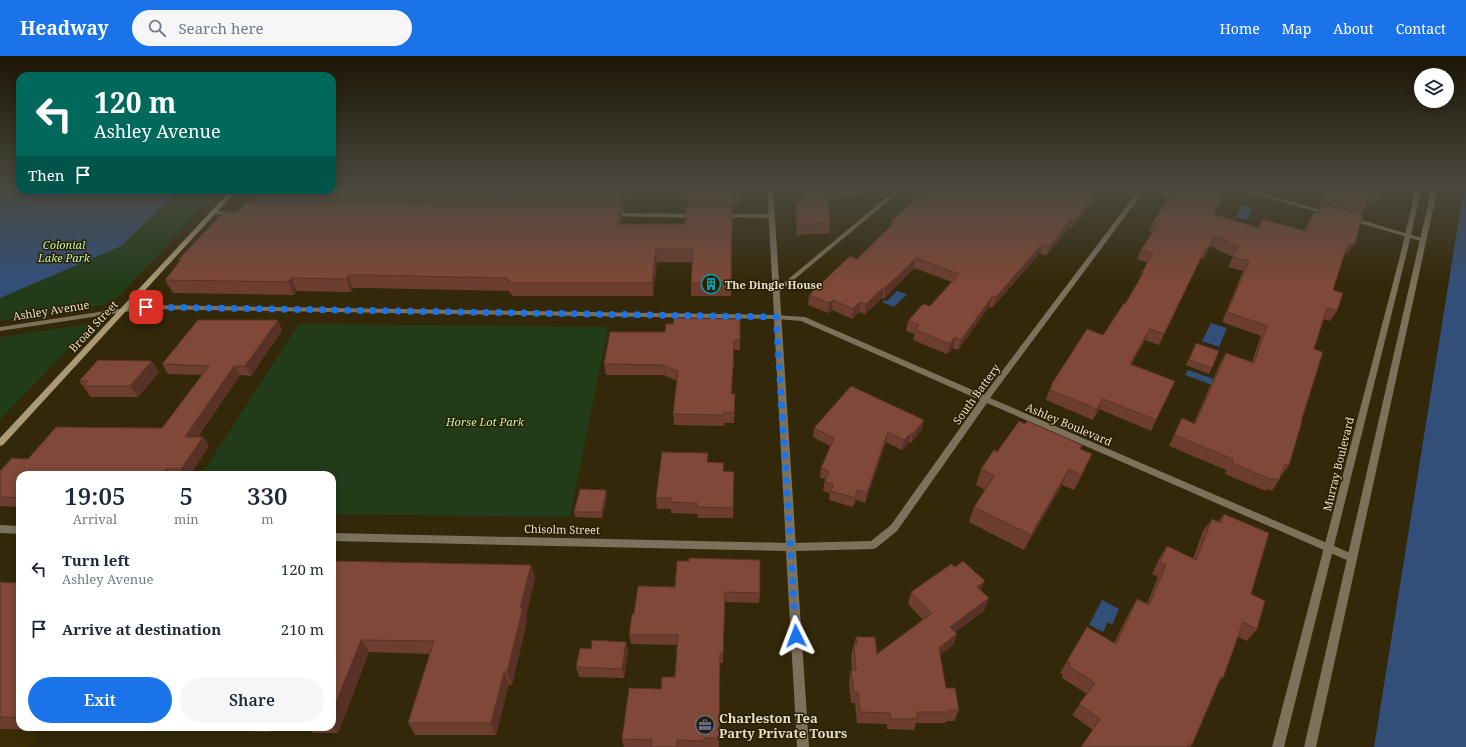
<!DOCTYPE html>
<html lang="en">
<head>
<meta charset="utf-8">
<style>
	body { margin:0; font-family:"Noto Serif",serif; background:#f6f6f7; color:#1f2937; height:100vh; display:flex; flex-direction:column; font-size:15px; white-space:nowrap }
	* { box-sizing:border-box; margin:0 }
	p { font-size:13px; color:#747a83 }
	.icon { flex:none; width:22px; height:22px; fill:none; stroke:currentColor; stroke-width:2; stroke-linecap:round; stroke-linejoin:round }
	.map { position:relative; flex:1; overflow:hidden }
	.sheet { position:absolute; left:16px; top:415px; width:320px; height:260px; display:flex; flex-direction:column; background:#fff; border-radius:12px; box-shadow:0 2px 10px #0003 }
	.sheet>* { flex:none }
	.hud { position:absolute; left:16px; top:16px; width:320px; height:122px; border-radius:12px; box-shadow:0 2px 10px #0003; background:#00695c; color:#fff; overflow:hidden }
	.controls { position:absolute; left:1414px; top:12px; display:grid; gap:8px }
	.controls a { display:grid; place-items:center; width:40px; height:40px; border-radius:50%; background:#fff; box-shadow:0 2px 10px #0003; font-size:20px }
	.pin { position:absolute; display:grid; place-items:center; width:34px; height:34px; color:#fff; margin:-17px; border-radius:8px; box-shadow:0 2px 6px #0006 }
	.me { position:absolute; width:44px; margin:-22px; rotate:357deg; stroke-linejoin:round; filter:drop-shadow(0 0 3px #0008) }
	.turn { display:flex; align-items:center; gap:14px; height:84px; padding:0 12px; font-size:18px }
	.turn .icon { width:52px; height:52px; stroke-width:2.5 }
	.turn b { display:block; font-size:28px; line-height:34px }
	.then { display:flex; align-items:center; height:38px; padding:0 12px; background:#0003; gap:8px; font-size:15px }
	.eta { display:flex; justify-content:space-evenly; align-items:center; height:68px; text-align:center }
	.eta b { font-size:24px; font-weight:600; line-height:28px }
	.action { display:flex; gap:8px; margin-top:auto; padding:8px 12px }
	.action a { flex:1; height:46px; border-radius:24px; background:#1a73e8; color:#fff; font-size:16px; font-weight:600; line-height:46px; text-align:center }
	.action a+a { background:#f6f6f7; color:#1f2937 }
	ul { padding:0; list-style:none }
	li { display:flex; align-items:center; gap:12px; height:60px; padding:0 12px }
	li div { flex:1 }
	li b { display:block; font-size:15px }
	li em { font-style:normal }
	header { display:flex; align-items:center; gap:24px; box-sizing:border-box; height:56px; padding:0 20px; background:#1a73e8; color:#fff }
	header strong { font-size:19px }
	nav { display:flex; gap:22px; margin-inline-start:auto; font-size:14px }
	.search { width:280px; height:36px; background:#f6f6f7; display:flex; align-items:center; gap:10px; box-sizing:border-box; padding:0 14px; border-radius:22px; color:#747a83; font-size:15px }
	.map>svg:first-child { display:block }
	.built { fill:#3a2d04 }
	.green { fill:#223c1a }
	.water { fill:#324f7a }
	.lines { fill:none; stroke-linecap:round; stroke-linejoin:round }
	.minor { fill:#7c715b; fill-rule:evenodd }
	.tertiary { fill:#7c715b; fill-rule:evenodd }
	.secondary { fill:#aa9a75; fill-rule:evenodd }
	.wall { fill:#6d3e30 }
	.shaded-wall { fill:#593227 }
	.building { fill:#7f4838; stroke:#593227 }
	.route { stroke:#1a73e8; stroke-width:7; stroke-dasharray:0 12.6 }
	.labels { text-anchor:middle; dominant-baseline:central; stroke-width:3; stroke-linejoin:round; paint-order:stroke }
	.park-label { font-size:11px; font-style:italic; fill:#bdf3ac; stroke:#291e01 }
	.poi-label { font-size:11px; font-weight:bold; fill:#e4decd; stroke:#291e01; text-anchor:start }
	.street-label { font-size:11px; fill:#e4decd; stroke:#291e01 }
	.near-poi-label { font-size:13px; font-weight:bold; fill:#e4decd; stroke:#291e01; text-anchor:start }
</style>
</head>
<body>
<header>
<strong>Headway</strong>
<div class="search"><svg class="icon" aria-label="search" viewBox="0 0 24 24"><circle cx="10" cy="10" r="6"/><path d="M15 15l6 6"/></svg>Search here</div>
<nav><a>Home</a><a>Map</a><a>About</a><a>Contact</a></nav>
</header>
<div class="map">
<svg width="1466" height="691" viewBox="0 0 1466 691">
	<rect width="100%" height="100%" fill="#332809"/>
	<path class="built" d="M0,671L42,672L29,691H0Z"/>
	<path class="green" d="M0,131H20V134H220L116,243L103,249L0,265Z
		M88,268V272L0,364V281Z
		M299,268L608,271L570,461L332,458V419H201Z"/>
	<path class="water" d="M0,131H20V134H179L121,190L0,242Z
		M1464,131H1466V691H1374Z
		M1242,149L1253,152L1247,164L1236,161Z
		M897,235L907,238L894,251L882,246L884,244L887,245Z
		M1211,267L1227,272L1219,291L1202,285Z
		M1188,314L1214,323L1212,329L1185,319Z
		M1102,544L1119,553L1112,569L1108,566L1103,576L1089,569Z"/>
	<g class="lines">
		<path class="minor" d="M899,131H905L778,237H774L773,236L774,235Z
			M1141,131H1147L990,342L1355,499L1357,502L1355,505L1352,506L1349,505L987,347L897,475L876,492L873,493L796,495L809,691H797L786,495L332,485V477L791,487L871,485L891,469L980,344L801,265L777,263H774L773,261L774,259L805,261L984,339Z
			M1229,131H1237L1331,157L1328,159L1326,158Z
			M234,155L237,157L236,158L213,159L210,157L213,155Z
			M612,157L696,158L699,160L696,162L610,160V158Z
			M722,158H772L775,160L772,162L720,161V159Z
			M1351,161L1425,183L1426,184L1423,186L1421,185L1349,164L1348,163Z
			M0,469L20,470V478L0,477Z"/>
		<path class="tertiary" d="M767,131H773L796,491L794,494L791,495L788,494L786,491L774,263L145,253L0,275V271L145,249L774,259Z
			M1416,131H1422L1407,196L1284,691H1272L1401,196Z
			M1432,131H1438L1316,691H1304Z"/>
		<path class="secondary" d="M231,134H237L3,389L0,390V382Z"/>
	</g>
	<path class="wall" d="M332,131H636L634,143H626L624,156H621L622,162L621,168H685L688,150L687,145H681L680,135L739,131V147H733L731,240H691V227L692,206H657L653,240H513L512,238H510V235L367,232H353L351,236L297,235L294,239L173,237L165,224L179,206L178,204L239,155L254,147L251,140Z
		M801,131H871L861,139L858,138L854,142L834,136V144H827L830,167L829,177L797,179L795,155L796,146H801Z
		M930,131H1105L1071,173L1069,172L1046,200L1040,197L993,251H989L958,294L953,292L947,298L913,284L915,278L906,275L908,265L930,250L952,226L914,212L884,243L882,242L865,258L859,256L852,263L832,254L828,257L808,249L809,239L857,203L890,171L891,165Z
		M1164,131H1223L1227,132L1214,158L1258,171L1262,163L1304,175L1308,166L1314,156L1317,157L1320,152H1319L1325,134L1320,133L1321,131H1378L1381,138L1375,148L1366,150L1365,153L1361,158L1348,197L1344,199L1333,234L1337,255L1330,265L1323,263L1314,293L1301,366L1289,409L1281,420L1279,424L1272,435L1267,433L1266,435L1225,418L1226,414L1169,390L1182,362L1194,367L1220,307L1226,297L1252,306L1261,280L1222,266L1243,215L1228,211L1233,201L1210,190L1203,203L1201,202L1159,289L1145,284L1131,309L1156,364L1151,375L1099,353L1093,364L1046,344L1051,329L1103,279L1125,248L1138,226L1142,216L1148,207L1137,203L1141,193L1152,177L1149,176L1153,166L1169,142L1161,140Z
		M740,263V294H734L732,338L735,348L734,367H724V370L674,369L673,358L677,325L664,319H606L604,308L665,276Z
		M282,274L251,320L240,319L198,381H203L209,390L190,419H20V451L0,450V415L28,403L162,372L202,319L168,318L162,308Z
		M1196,287L1212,312L1209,318L1186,309Z
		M159,316L138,341H91L79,325Z
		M814,372L922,373L911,387L909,386L902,394L886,386L865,447L856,444L853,451L829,444L830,437L823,435L825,423L820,422L821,412L830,390L813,381Z
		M1082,389L1080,393L1085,414L1074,434L1062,429L1024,494L969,466L974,451L985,434L976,429L981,413L997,396Z
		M708,407L724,415L734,426L733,462H698L697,458L671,457V453H657L656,442Z
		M606,434L607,440L602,462L575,461L574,456Z
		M1224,458L1251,538L1257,573L1247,585L1238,581L1223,622L1219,626L1192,689L1190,691H1081L1093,674L1072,659L1087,638L1062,622L1063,619L1060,617L1087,571L1114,587L1130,555L1137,543L1147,548L1158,521L1152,518L1159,503L1167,490L1193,503L1203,475L1212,463L1218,466Z
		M332,505L531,509L535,522L526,560L527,565L512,629L509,628L496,679H415L408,667L430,598L369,596L338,677H313L311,675L271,674L270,676L194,673L192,671H332Z
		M0,526L20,527V671H41L40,674L0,673Z
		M638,530L760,537L759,547L725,546L723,607H720L719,691H624L622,683L661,633L675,621L677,589L631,588L629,579L634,558Z
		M981,535L989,542L984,555L955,576L957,578L953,589L940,599L946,632L959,654L954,665H946L945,667H916L914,674L887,673V668L857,667L855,647H851L849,626L851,614H852L851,600L856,581L877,598L923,564L908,548L911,536Z
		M626,586L628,596L624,622L579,621L576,611L591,593Z"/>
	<path class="shaded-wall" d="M625,131L626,143L624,156L622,142Z
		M633,131H636L634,143Z
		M857,131H859L858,138L854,142L855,133Z
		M862,131H871L861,139Z
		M1100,131H1105L1071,173L1075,163Z
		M1227,132L1223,142L1208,168L1213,158Z
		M1381,138L1375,148L1362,150L1368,141Z
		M621,150L622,162L618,181L617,168Z
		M1072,162L1069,172L1046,200L1050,190Z
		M1043,187L1040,197L993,251L996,241Z
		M1355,187L1348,197L1341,201L1347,190Z
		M656,193L657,206L653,240L652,227Z
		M916,202L914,212L884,243L885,232Z
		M348,219L353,232L351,236L346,223Z
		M291,222L297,235L294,239L288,226Z
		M883,232L882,242L865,258L866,248Z
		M992,241L989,251L958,294L961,284Z
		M833,244L832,254L828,257L829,247Z
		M860,246L859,256L852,263L853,253Z
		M278,264L282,274L251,320L245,310Z
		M1150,273L1145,284L1126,319L1130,308Z
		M955,281L953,292L947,298L950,288Z
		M734,284V294L731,348V338Z
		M152,305L159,316L138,341L130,330Z
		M234,310L240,319L191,390L185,381Z
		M1103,343L1099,353L1093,364L1097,353Z
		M924,364L922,373L911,387L913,378Z
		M888,376L886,386L865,447L867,437Z
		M911,377L909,386L902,394L904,384Z
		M203,381L209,390L190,419H185L181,413Z
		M1092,398L1085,414L1074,434L1081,419Z
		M166,413L171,419H164L163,417Z
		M1069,413L1062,429L1024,494L1031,479Z
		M606,434L607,440L602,462V456Z
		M857,434L856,444L853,451L855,442Z
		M531,509L535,522L526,560L527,565L512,629L507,616L520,552Z
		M985,525L980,537L977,531Z
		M725,536V546L723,607V598Z
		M989,542L984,555L946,583L950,571Z
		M957,578L953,589L935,603L939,592Z
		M361,584L369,596L338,677L332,670V657Z
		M626,586L628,596L624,622L622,613Z
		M504,616L509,628L496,679L491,667Z
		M36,671H41L40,674Z
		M265,671H269L271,674L270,676Z"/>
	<path class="building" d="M332,131H625L622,142L251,140L257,134H332Z
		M681,131H739V136H733L732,146L687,145L688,135H680Z
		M802,131H834L835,134H826L830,167L798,169L796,146H802Z
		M849,131H857L855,133Z
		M930,131H1100L1075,163L1072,162L1050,190L1043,187L996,241H992L961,284L955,281L950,288L916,274L919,269L908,265L923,248L930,250L959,218L916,202L885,232H883L866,248L860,246L853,253L833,244L829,247L809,239L850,200L857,203L895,166L891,165Z
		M1166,131H1223L1227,132L1213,158L1259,172L1262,163L1306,175L1314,156L1319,157L1323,148L1363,159L1355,187L1347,190L1333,234L1343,237L1337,255L1327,252L1314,293L1323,296L1301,366H1302L1289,409L1285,408L1279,424L1273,422V424L1232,407L1233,403L1174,379L1182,362L1195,368L1226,297L1254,307L1267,270L1227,256L1249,205L1233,201L1238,191L1215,180L1208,193L1206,192L1164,278L1150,273L1130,308L1175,325L1156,364L1103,343L1097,353L1050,334L1053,329H1051L1087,273L1103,279L1124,247L1125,248L1144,216H1142L1153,197L1141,193L1159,168L1153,166L1175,133Z
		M1328,131H1378L1381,138L1368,141L1365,153L1324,142Z
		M246,147L621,150L617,168H685L687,150L732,151L731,227H691L693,193H656L652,227H510V225H507L508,222L362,219H348L346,223L291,222L288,226L165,224L181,204H178L217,163L224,156L239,155Z
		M674,262L740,263V284H734L733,310L731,338H735L734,357L724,356L723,359L673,358L678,315L663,309L604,308L610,276H665L666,268H673Z
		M198,264H278L245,310H234L185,381H203L181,413H166L163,417L119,416L117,419H20V442L0,441V415L12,402L28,403L56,371L162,372L209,310L162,308Z
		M1196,287L1219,295L1212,312L1189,304Z
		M98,304L152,305L130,330H83L88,325H79Z
		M851,330L924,364L913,378L911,377L904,384L888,376L867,437L857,434L855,442L831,435L833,428L825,426L829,415L821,412L834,382L814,372Z
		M1019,365L1025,368L1027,365L1082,389L1080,393L1092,398L1081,419L1069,413L1031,479L974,451L994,420L981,413L994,394L997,396Z
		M662,396L708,397L707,406L724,407L723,415L734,416L733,452L697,451V447L670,446L671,442H656Z
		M580,433L606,434L602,456H574Z
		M1224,458L1269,477L1251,538L1265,545L1257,573L1243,566L1223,622L1221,621L1192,689L1190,687L1187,691H1081L1100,663L1079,648L1095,627L1069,610L1070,607L1067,605L1087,571L1116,588L1137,543L1149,549L1166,509L1160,506L1167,490L1196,504L1212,463L1221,467Z
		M689,502L760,504V537L725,536L723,598H720L719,682H704V685L677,684V691H651L652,684L622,683L629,632L661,633L662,621H675L678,579H629L632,558H634L638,530L675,531L677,505H689Z
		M332,505L531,509L520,552H523L507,616H504L491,667H408L434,585L361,584L332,657Z
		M963,505L985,525L977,531L989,542L950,571L957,578L939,592L946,632H955L959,654H949L950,656H917L918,663H891L890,657L860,656L858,636H854L851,614H856L854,589H857L856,581H875L877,598L932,557L911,536L951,508L955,511Z
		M0,526L20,527V662L0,661Z
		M592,584L626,586L622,613L576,611L580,592L591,593Z"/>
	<linearGradient id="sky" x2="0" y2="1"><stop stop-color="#1c1605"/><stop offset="0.58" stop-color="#4a483e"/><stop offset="1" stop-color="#4a483e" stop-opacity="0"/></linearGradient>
	<rect width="1466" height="227" fill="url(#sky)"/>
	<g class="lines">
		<path class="route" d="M146,251L776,261L796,580"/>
	</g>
	<defs>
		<g id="building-ring" transform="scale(1)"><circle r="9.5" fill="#291e01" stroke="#0f9aa8" stroke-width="1.5"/><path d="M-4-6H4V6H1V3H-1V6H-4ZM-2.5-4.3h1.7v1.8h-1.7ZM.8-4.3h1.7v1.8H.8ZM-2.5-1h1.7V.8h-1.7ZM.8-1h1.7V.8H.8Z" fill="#0f9aa8"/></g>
		<g id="office-ring" transform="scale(1)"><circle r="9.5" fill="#291e01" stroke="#5c6f8a" stroke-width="1.5"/><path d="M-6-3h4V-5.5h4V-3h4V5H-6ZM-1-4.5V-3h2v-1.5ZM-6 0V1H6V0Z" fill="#5c6f8a"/></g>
	</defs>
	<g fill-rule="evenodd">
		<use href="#building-ring" x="711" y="228"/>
		<use href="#office-ring" x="705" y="669"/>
	</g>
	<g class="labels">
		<g class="park-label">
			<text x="64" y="188">Colonial<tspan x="64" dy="13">Lake Park</tspan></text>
			<text x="485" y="365">Horse Lot Park</text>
		</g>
		<g class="poi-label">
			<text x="725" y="228">The Dingle House</text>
		</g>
		<g class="street-label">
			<text transform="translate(51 254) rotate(-9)">Ashley Avenue</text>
			<text transform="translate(93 270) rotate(-47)">Broad Street</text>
			<text transform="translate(976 338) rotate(-54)">South Battery</text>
			<text transform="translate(1069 368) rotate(23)">Ashley Boulevard</text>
			<text transform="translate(1338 408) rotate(-76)">Murray Boulevard</text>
			<text transform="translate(562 473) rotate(1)">Chisolm Street</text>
		</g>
		<g class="near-poi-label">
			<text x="719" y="662">Charleston Tea<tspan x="719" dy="15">Party Private Tours</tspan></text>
		</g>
	</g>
</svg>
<div class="controls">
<a><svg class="icon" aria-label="layers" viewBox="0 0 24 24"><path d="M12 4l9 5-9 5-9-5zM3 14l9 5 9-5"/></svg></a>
</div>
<div class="pin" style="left:146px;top:251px;background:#d93025"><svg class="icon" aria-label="arrive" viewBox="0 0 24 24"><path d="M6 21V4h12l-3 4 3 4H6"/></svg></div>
<svg class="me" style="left:796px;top:580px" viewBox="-20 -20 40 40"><path d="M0-17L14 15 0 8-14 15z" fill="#1a73e8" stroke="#fff" stroke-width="4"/></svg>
<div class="hud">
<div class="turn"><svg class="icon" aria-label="left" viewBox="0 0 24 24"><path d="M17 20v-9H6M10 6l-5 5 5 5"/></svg><div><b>120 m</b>Ashley Avenue</div></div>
<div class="then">Then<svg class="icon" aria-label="arrive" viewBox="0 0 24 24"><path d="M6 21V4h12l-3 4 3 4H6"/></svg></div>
</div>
<section class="sheet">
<div class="eta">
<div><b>19:05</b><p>Arrival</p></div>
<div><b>5</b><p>min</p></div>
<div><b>330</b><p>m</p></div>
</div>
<ul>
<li><svg class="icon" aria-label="left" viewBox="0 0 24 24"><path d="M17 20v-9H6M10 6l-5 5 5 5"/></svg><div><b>Turn left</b><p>Ashley Avenue</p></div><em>120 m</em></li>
<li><svg class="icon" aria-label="arrive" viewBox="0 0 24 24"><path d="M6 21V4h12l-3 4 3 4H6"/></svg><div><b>Arrive at destination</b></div><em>210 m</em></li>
</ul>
<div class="action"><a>Exit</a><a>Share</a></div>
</section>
</div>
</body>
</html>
